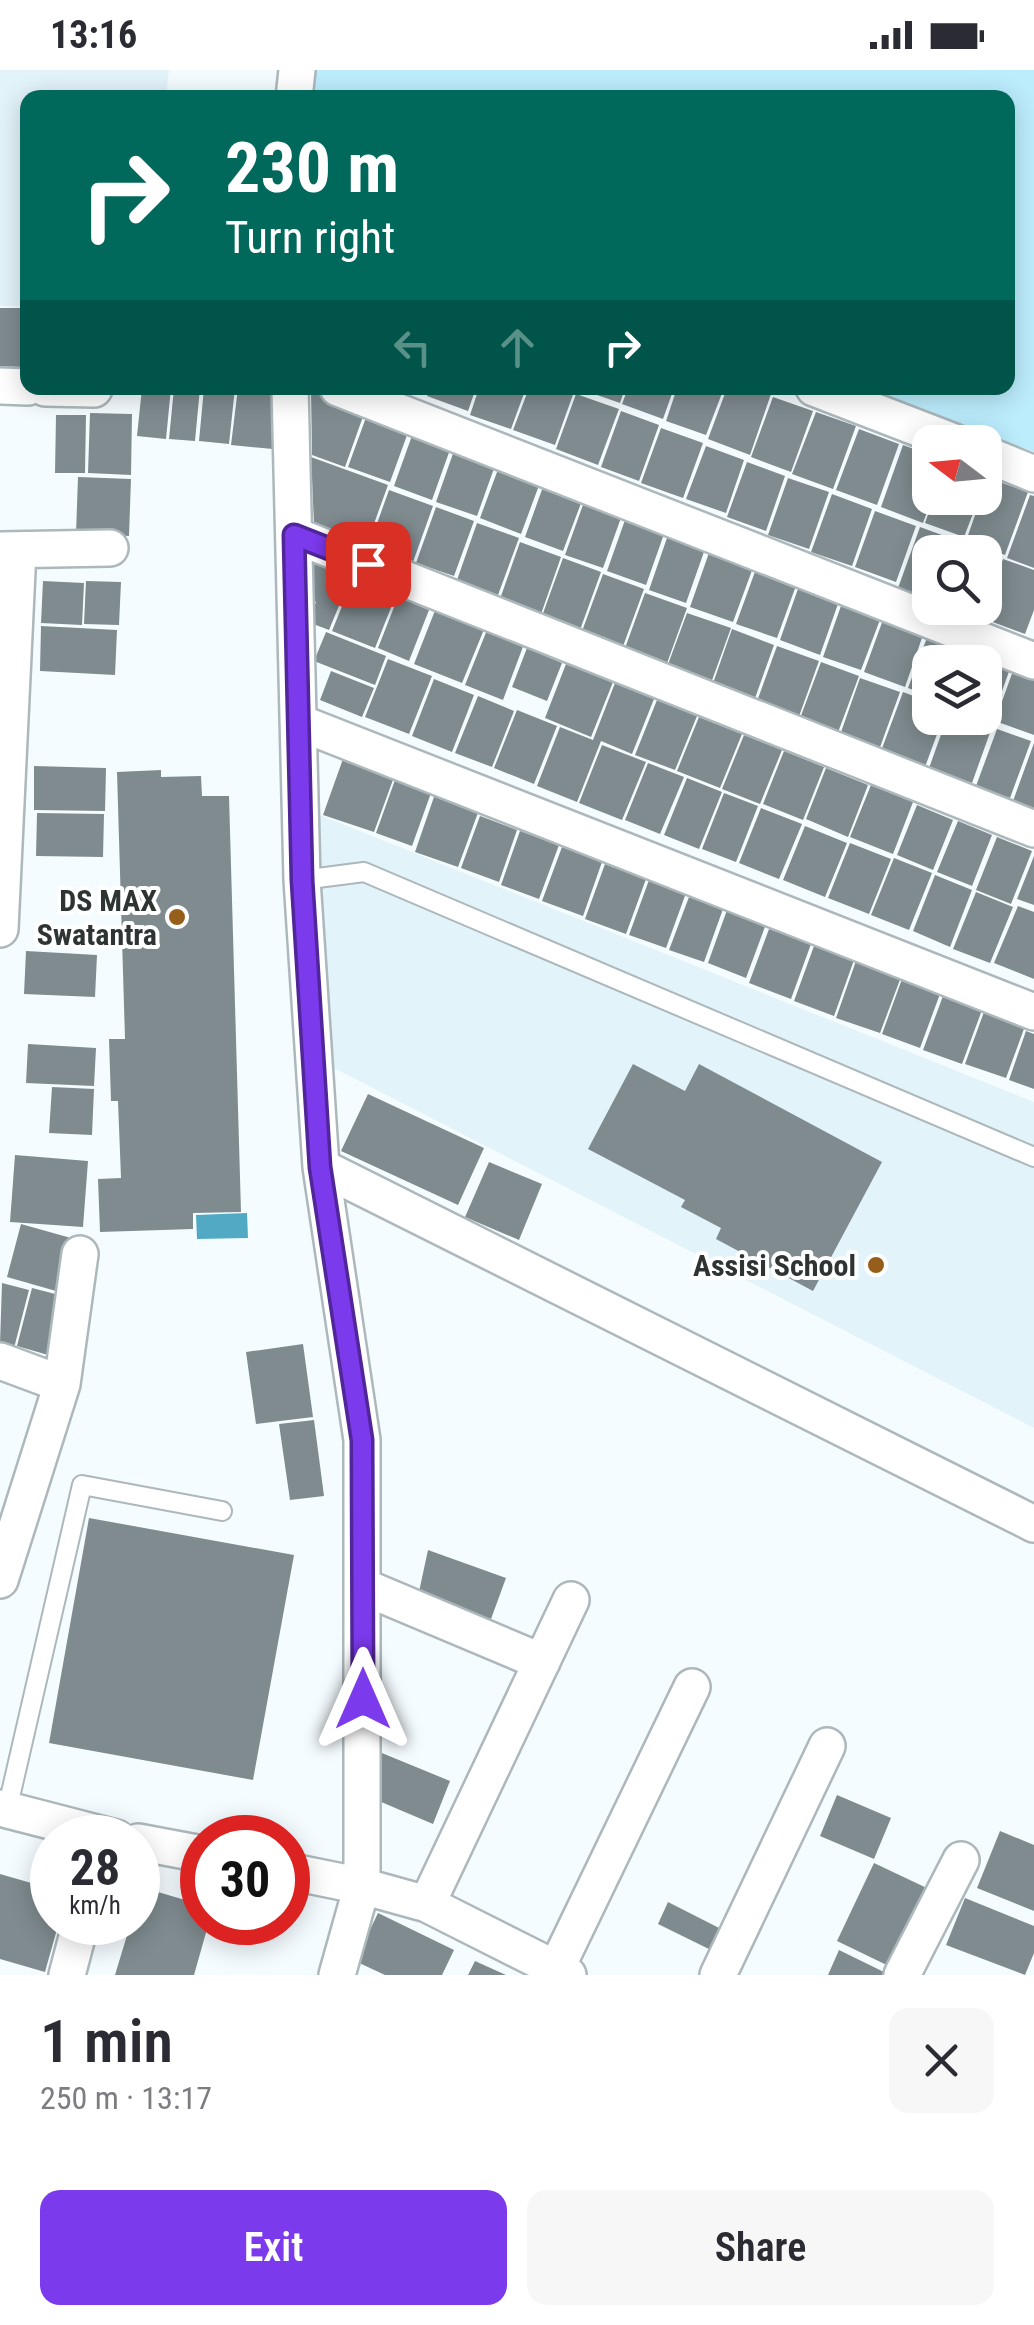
<!DOCTYPE html>
<html lang="en">
<head>
<meta charset="utf-8">
<style>
	body { margin:0; font-family:"Roboto Condensed",sans-serif; background:#f7f7f7; color:#2b2b33; height:100vh; display:flex; flex-direction:column; font-size:38px; white-space:nowrap }
	* { box-sizing:border-box; margin:0 }
	p { font-size:32px; color:#7c7c81 }
	.icon { flex:none; width:55px; height:55px; fill:none; stroke:currentColor; stroke-width:2; stroke-linecap:round; stroke-linejoin:round }
	.map { position:relative; height:1905px; overflow:hidden }
	.sheet { display:flex; flex-direction:column; background:#fff; flex:1 }
	.sheet>* { flex:none }
	.top-card { position:absolute; left:20px; top:20px; width:995px; height:305px; border-radius:20px; box-shadow:0 5px 25px #0003; background:#00695c; color:#fff; overflow:hidden }
	.needle { width:65px; rotate:286deg }
	.controls { position:absolute; left:912px; top:355px; display:grid; gap:20px }
	.controls a { display:grid; place-items:center; width:90px; height:90px; border-radius:20px; background:#fff; box-shadow:0 5px 25px #0003; font-size:50px }
	.speed { position:absolute; left:30px; top:1745px; display:flex; gap:20px; font-size:50px; font-weight:700; text-align:center }
	.speed>* { display:grid; place-content:center; width:130px; height:130px; border-radius:50%; background:#fff; box-shadow:0 5px 25px #0003; line-height:1 }
	.speed small { font-size:25px; font-weight:400 }
	.speed .limit { border:15px solid #d22; background:#fff; color:#111 }
	.pin { position:absolute; display:grid; place-items:center; width:85px; height:85px; color:#fff; margin:-42px; border-radius:20px; box-shadow:0 5px 15px #0006 }
	.me { position:absolute; width:110px; margin:-55px; rotate:0deg; stroke-linejoin:round; filter:drop-shadow(0 0 8px #0008) }
	.turn { display:flex; align-items:center; gap:35px; height:210px; padding:0 40px; font-size:45px }
	.turn .icon { width:130px; height:130px; stroke-width:2.5 }
	.turn b { display:block; font-size:70px; line-height:85px }
	.lanes { display:flex; align-items:center; height:95px; padding:0 40px; background:#0003; justify-content:center; gap:50px; direction:ltr }
	.lanes .off { opacity:.35 }
	.round { display:grid; place-items:center; flex:none; width:105px; height:105px; border-radius:20px; background:#f7f7f7 }
	.summary { display:flex; align-items:center; justify-content:space-between; height:170px; padding:0 40px }
	h1 { font-size:60px; font-weight:600; line-height:75px }
	.action { display:flex; gap:20px; margin-top:auto; padding:20px 40px }
	.action a { flex:1; height:115px; border-radius:20px; background:#7c3aed; color:#fff; font-size:40px; font-weight:600; line-height:115px; text-align:center }
	.action a+a { background:#f7f7f7; color:#2b2b33 }
	.status { display:flex; justify-content:space-between; align-items:center; height:70px; padding:0 50px; background:#fff; direction:ltr }
	.status svg { height:28px; fill:currentColor }
	.map>svg:first-child { display:block }
	.built { fill:#e2f3f9 }
	.green { fill:#bcedfd }
	.water { fill:#52a9c3 }
	.building { fill:#7f8b8f }
	.lines { fill:none; stroke-linecap:round; stroke-linejoin:round }
	.service-casing { stroke:#acb8bc; stroke-width:22 }
	.minor-casing { stroke:#acb8bc; stroke-width:40 }
	.service { stroke:#fff; stroke-width:18 }
	.minor { stroke:#fff; stroke-width:35 }
	.route-casing { stroke:#51269a; stroke-width:25 }
	.route { stroke:#7c3aed; stroke-width:18 }
	.poi-dot { fill:#975e1b; stroke:#fff; stroke-width:4 }
	.labels { text-anchor:middle; dominant-baseline:central; stroke-width:8; stroke-linejoin:round; paint-order:stroke }
	.poi-label { font-size:30px; font-weight:bold; fill:#2e3334; stroke:#fff; text-anchor:end }
</style>
</head>
<body>
<div class="status"><b>13:16</b><svg viewBox="0 0 49 12"><path d="M0 12V9h3v3zM5 12V6h3v6zM10 12V3h3v9zM15 12V0h3v12zM26 1h20v11H26zM47 4h2v5h-2z"/></svg></div>
<div class="map">
<svg width="1034" height="1905" viewBox="0 0 1034 1905">
	<rect width="100%" height="100%" fill="#f5fcff"/>
	<path class="built" d="M0,0H169L166,27L28,28L27,236H0Z
		M310,741L1034,1032V1358L330,996Z"/>
	<path class="green" d="M312,0H1034V382L866,318H1008V28H308Z"/>
	<path class="water" d="M247,1143L248,1168L197,1169L196,1145Z"/>
	<path class="building" d="M0,238H21L20,297L0,296Z
		M142,318H171L166,369L137,366Z
		M174,318H200L195,371L169,369Z
		M204,318H235L229,374L199,371Z
		M238,318L279,319L273,379L231,375Z
		M430,318H476L468,341L427,326Z
		M479,318H526L511,359L470,345Z
		M529,318L575,319L555,375L513,360Z
		M577,318H625L620,333Z
		M628,318H674L663,349L622,334Z
		M677,318H724L706,365L666,351Z
		M727,318H753L771,324L750,385L708,369Z
		M311,321L365,341L345,397L312,385Z
		M576,324L619,339L598,395L556,379Z
		M773,327L813,341L791,402L751,387Z
		M621,341L659,355L639,411L601,397Z
		M368,342L410,357L390,412L348,397Z
		M816,342L856,356L833,419L792,404Z
		M90,343L132,344L131,405L88,403Z
		M56,345H86L85,403H55Z
		M661,358L703,373L683,428L641,413Z
		M859,359L899,374L877,435L836,420Z
		M414,360L452,374L432,430L394,416Z
		M456,375L497,390L477,446L436,432Z
		M903,375L930,385L932,428L923,453L881,437Z
		M706,376L744,390L726,443L686,429Z
		M311,387L388,415L367,473L314,454Z
		M747,392L785,406L766,461L727,447Z
		M500,394L541,410L521,464L480,448Z
		M78,407L131,409L129,466L76,464Z
		M788,408L829,422L809,479L768,465Z
		M988,408L1028,422L1005,485L966,471L981,428H985Z
		M544,414L583,428L563,481L525,467Z
		M389,420L433,436L413,492L369,476Z
		M832,424L872,439L852,496L811,482Z
		M1030,425L1034,426V498L1007,488Z
		M934,428H979L964,467L925,453Z
		M584,432L622,445L603,498L565,485Z
		M436,437L474,451L454,506L416,493Z
		M875,441L916,456L896,512L855,497Z
		M625,450L664,464L646,515L607,501Z
		M477,453L519,468L498,525L457,510Z
		M920,457L961,472L958,482H930V530L898,518Z
		M668,465L705,479L686,533L649,520Z
		M520,472L561,487L541,544L500,529Z
		M963,473L1001,486L985,528V482H960Z
		M710,480L754,495L733,552L690,537Z
		M563,488L601,502L580,560L542,546Z
		M315,489L352,504L329,560L308,552L316,532L310,529L314,518L310,517L314,505L309,503Z
		M1003,489L1034,500V540L1025,564L982,548Z
		M756,499L797,513L777,568L736,554Z
		M603,504L644,519L622,579L581,564Z
		M353,509L396,525L375,578L332,561Z
		M43,511L84,513L82,555L41,553Z
		M86,511L121,512L119,555L84,554Z
		M799,516L839,531L820,585L780,570Z
		M645,523L687,538L666,596L624,581Z
		M398,527L429,540L409,591L378,578Z
		M842,533L881,547L861,600L823,587Z
		M436,538L485,557L462,613L414,594Z
		M955,538H982L979,547Z
		M687,543L731,558L711,613L667,597Z
		M884,547L924,562L905,617L864,602Z
		M41,556L117,560L115,605L40,601Z
		M732,559L774,575L754,631L712,616Z
		M487,560L524,574L503,630L465,615Z
		M326,562L386,586L375,615L314,591Z
		M928,565L963,577L958,592H930V626L908,618Z
		M777,576L819,591L798,649L756,634Z
		M527,578L562,593L547,631L512,617Z
		M969,581L1011,596L992,649L985,647V592H965Z
		M388,589L432,606L409,664L365,647Z
		M821,592L859,606L837,665L799,651Z
		M566,594L613,612L591,667L545,648Z
		M1014,598L1034,605V665L995,651Z
		M331,601L374,618L362,647L320,630Z
		M860,608L900,622L879,680L840,665Z
		M434,609L474,625L452,682L412,666Z
		M615,613L654,629L632,684L601,671L577,732L537,716L560,657L593,670Z
		M903,622L930,632V648H943L925,697L881,681Z
		M478,626L514,641L492,697L455,683Z
		M657,630L697,646L675,700L635,685Z
		M517,640L557,656L534,714L494,698Z
		M699,647L742,664L720,718L677,701Z
		M947,648H965L992,657L972,713L929,698Z
		M997,659L1031,671L1010,728L976,716Z
		M744,665L782,680L760,734L722,719Z
		M1034,673V739L1013,731Z
		M602,675L646,692L622,750L579,733Z
		M784,681L824,697L803,750L763,734Z
		M343,689L394,707L374,762L323,745Z
		M648,693L684,707L660,764L625,750Z
		M34,696L106,698L105,741L34,740Z
		M826,698L868,715L848,767L806,749Z
		M161,700V707L201,706L202,726H229L241,1142L193,1143V1159L100,1162L98,1109L121,1108L118,1031H111L109,969H125L117,702Z
		M687,708L722,722L699,779L664,765Z
		M395,710L431,723L412,776L376,763Z
		M871,715L913,732L893,784L850,767Z
		M724,723L758,736L736,792L702,779Z
		M435,724L479,740L458,797L415,782Z
		M917,735L953,750L933,800L897,785Z
		M761,738L802,754L779,809L739,793Z
		M37,743L104,744L103,787L36,786Z
		M480,746L517,760L499,812L461,798Z
		M958,751L992,765L972,816L937,802Z
		M805,756L847,773L825,827L783,810Z
		M520,761L559,775L539,829L501,815Z
		M997,767L1032,781L1011,834L976,820Z
		M850,773L891,789L869,844L828,828Z
		M562,777L602,792L583,846L542,831Z
		M1034,786V835L1017,829Z
		M894,788L932,803L909,860L871,845Z
		M605,794L646,809L626,864L585,849Z
		M935,805L972,820L950,877L913,861Z
		M649,810L686,823L666,878L629,865Z
		M976,822L1013,837L990,893L953,879Z
		M689,827L723,839L704,892L669,880Z
		M1018,836L1034,842V909L994,893Z
		M727,840L766,854L746,908L708,893Z
		M769,859L811,874L791,929L749,913Z
		M814,876L854,890L834,946L794,931Z
		M26,881L97,885L95,927L24,924Z
		M856,891L901,907L880,963L836,948Z
		M902,909L940,924L920,978L882,964Z
		M943,926L982,940L962,994L923,980Z
		M984,942L1025,956L1006,1008L965,994Z
		M1026,961L1034,964V1019L1009,1010Z
		M28,974L96,978L94,1016L26,1013Z
		M633,994L685,1021L699,994L882,1092L813,1221L716,1169L721,1158L681,1137L685,1130L588,1079Z
		M52,1017L94,1019L92,1065L49,1063Z
		M368,1024L484,1078L458,1135L341,1081Z
		M15,1085L88,1091L83,1157L10,1152Z
		M489,1092L542,1114L519,1170L465,1147Z
		M21,1154L78,1170L63,1223L7,1207Z
		M2,1213L29,1220L14,1278L0,1274Z
		M32,1218L63,1226L48,1285L17,1276Z
		M303,1274L313,1347L256,1354L246,1282Z
		M314,1350L324,1426L290,1430L279,1354Z
		M89,1448L294,1485L253,1710L49,1673Z
		M428,1480L506,1508L491,1549L417,1531Z
		M377,1681L450,1711L433,1754L360,1723Z
		M837,1725L891,1748L874,1789L820,1766Z
		M1000,1761L1034,1775V1841L977,1818Z
		M874,1793L931,1820L895,1899L837,1871Z
		M0,1804L52,1819V1852H59L45,1902L0,1889Z
		M141,1817L202,1835V1852H209L194,1905H115L131,1852H138Z
		M965,1828L1034,1856V1883L1025,1905L946,1875Z
		M668,1832L727,1862L717,1883L658,1854Z
		M378,1843L454,1880L442,1905H385L355,1891Z
		M839,1880L890,1905H828Z
		M475,1891L506,1905H468Z"/>
	<g class="lines">
		<g class="service-casing">
			<path id="service" d="M302,810L364,802L1034,1087
				M7,1740L82,1415L222,1441"/>
		</g>
		<g class="minor-casing">
			<path id="minor" d="M294,28L297,0
				M0,316L28,317
				M45,318L94,319
				M290,318L302,810L321,1097L362,1370V1816L337,1905
				M338,318L1034,591
				M814,318L954,372
				M985,384L1034,404
				M294,465L1034,759
				M0,480L110,478
				M298,652L1034,942
				M0,859L18,480
				M321,1097L1034,1454
				M0,1291L62,1314
				M0,1510L62,1314L80,1184
				M364,1517L542,1592
				M0,1738L116,1768
				M138,1772L202,1784
				M288,1801L362,1816L427,1834L568,1905
				M427,1834L571,1530
				M556,1899L692,1617
				M67,1905L81,1852
				M718,1905L827,1676
				M902,1905L961,1790"/>
		</g>
		<use href="#service" class="service"/>
		<use href="#minor" class="minor"/>
	</g>
	<g class="lines">
		<g class="route-casing">
			<path id="route" d="M363,1629L362,1370L320,1097L302,810L294,465L368,494"/>
		</g>
		<use href="#route" class="route"/>
	</g>
	<g class="poi-dot">
		<circle cx="177" cy="847" r="10"/>
		<circle cx="876" cy="1195" r="10"/>
	</g>
	<g class="labels">
		<g class="poi-label">
			<text x="157" y="830">DS MAX<tspan x="157" dy="34">Swatantra</tspan></text>
			<text x="856" y="1195">Assisi School</text>
		</g>
	</g>
</svg>
<div class="controls">
<a><svg class="needle" viewBox="-14 -14 28 28"><path d="M0-13l5 13h-10z" fill="#e53935"/><path d="M0 13l5-13h-10z" fill="#7c7c81"/></svg></a>
<a><svg class="icon" aria-label="search" viewBox="0 0 24 24"><circle cx="10" cy="10" r="6"/><path d="M15 15l6 6"/></svg></a>
<a><svg class="icon" aria-label="layers" viewBox="0 0 24 24"><path d="M12 4l9 5-9 5-9-5zM3 14l9 5 9-5"/></svg></a>
</div>
<div class="speed"><div>28<small>km/h</small></div><div class="limit">30</div></div>
<div class="pin" style="left:368px;top:494px;background:#d93025"><svg class="icon" aria-label="arrive" viewBox="0 0 24 24"><path d="M6 21V4h12l-3 4 3 4H6"/></svg></div>
<svg class="me" style="left:363px;top:1629px" viewBox="-20 -20 40 40"><path d="M0-17L14 15 0 8-14 15z" fill="#7c3aed" stroke="#fff" stroke-width="4"/></svg>
<div class="top-card">
<div class="turn"><svg class="icon" aria-label="right" viewBox="0 0 24 24"><path d="M7 20v-9h11M14 6l5 5-5 5"/></svg><div><b>230 m</b>Turn right</div></div>
<div class="lanes"><svg class="icon off" aria-label="left" viewBox="0 0 24 24"><path d="M17 20v-9H6M10 6l-5 5 5 5"/></svg><svg class="icon off" aria-label="ahead" viewBox="0 0 24 24"><path d="M12 20V5M6 11l6-6 6 6"/></svg><svg class="icon" aria-label="right" viewBox="0 0 24 24"><path d="M7 20v-9h11M14 6l5 5-5 5"/></svg></div>
</div>
</div>
<section class="sheet">
<div class="summary"><div><h1>1 min</h1><p>250 m · 13:17</p></div><a class="round"><svg class="icon" aria-label="close" viewBox="0 0 24 24"><path d="M6 6l12 12M18 6L6 18"/></svg></a></div>
<div class="action"><a>Exit</a><a>Share</a></div>
</section>
</body>
</html>
